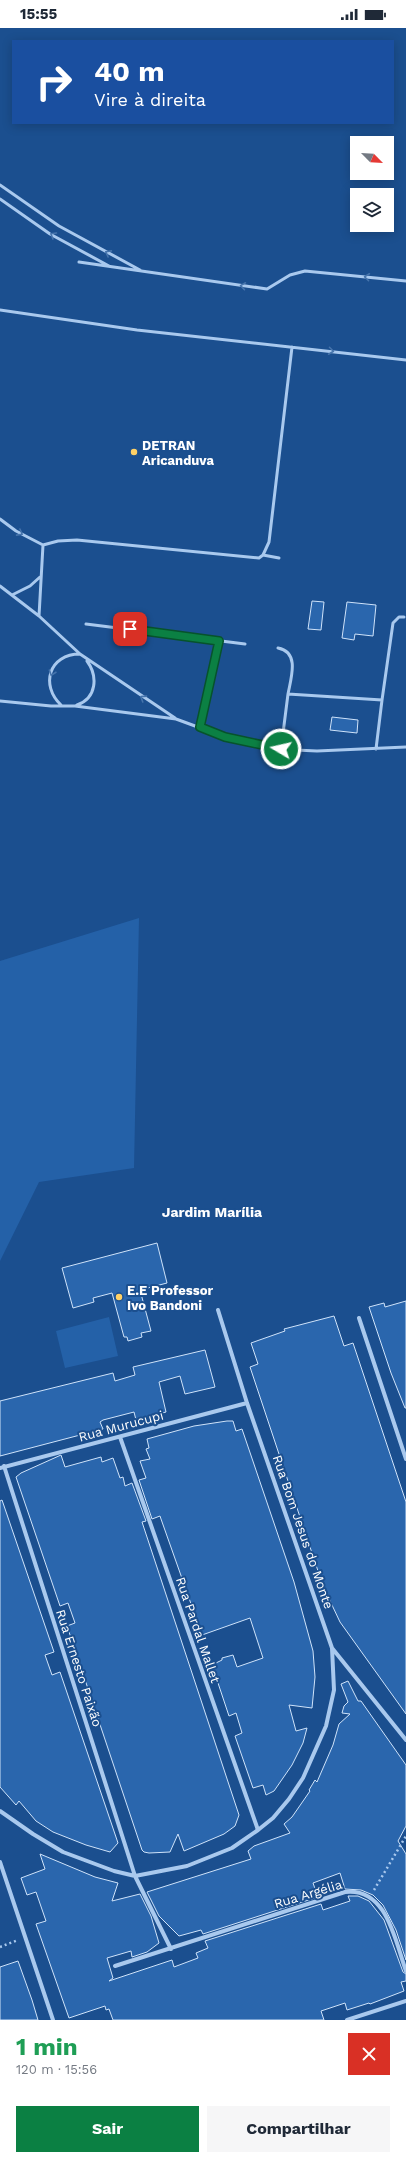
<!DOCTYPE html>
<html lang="pt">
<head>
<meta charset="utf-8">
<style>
	body { margin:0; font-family:"Work Sans",sans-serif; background:#f6f6f7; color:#1f2937; height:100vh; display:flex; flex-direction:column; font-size:15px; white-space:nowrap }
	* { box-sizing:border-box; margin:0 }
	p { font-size:13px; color:#747a83 }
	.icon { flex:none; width:22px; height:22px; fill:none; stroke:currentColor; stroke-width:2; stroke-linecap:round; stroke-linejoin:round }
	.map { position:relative; height:1992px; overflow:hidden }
	.sheet { display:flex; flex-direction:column; background:#fff; flex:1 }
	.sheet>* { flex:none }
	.guide { position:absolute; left:12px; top:12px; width:382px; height:84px; border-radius:0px; box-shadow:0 2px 10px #0003; background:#1a4fa0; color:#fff; overflow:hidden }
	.needle { width:26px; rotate:114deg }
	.tools { position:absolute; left:350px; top:108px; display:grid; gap:8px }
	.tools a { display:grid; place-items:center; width:44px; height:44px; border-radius:0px; background:#fff; box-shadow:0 2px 10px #0003; font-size:20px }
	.pin { position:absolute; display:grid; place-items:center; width:34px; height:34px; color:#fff; margin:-17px; border-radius:8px; box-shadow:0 2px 6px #0006 }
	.me { position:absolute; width:44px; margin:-22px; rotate:279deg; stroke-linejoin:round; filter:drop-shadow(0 0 3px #0008) }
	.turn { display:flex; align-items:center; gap:14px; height:84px; padding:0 16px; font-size:18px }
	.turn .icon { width:52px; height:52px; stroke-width:2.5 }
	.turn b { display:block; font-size:28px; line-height:34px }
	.round { display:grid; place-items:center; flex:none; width:42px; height:42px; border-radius:0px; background:#f6f6f7 }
	.summary { display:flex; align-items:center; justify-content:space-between; height:68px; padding:0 16px }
	h1 { font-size:24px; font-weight:700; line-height:30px; color:#1e9e55 }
	.button { display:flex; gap:8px; margin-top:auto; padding:8px 16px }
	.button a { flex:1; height:46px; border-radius:0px; background:#0b8043; color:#fff; font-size:16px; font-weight:700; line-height:46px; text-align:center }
	.button a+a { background:#f6f6f7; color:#1f2937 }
	.status { display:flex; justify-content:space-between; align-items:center; height:28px; padding:0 20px; background:#fff; direction:ltr }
	.status svg { height:11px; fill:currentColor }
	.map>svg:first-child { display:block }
	.green { fill:#2461a8 }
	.building { fill:#2a66ad; stroke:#cfe3fa }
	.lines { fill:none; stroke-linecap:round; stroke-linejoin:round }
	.path { stroke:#a9c9ee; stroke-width:2.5; stroke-dasharray:2 3; stroke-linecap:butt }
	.service { stroke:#a9c9ee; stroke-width:3 }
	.minor { stroke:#a9c9ee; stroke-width:4 }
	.oneway { stroke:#4674ac }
	.route-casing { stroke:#07532c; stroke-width:10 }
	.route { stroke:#0b8043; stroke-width:7 }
	.poi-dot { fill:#ffd166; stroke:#1b4f8f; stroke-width:1.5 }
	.labels { text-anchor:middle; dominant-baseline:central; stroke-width:4; stroke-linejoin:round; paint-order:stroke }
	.poi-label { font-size:13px; font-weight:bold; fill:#fff; stroke:#1b4f8f; text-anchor:start }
	.street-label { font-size:13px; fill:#fff; stroke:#1b4f8f }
	.neighbourhood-label { font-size:14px; font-weight:bold; fill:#fff; stroke:#1b4f8f }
</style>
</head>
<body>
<div class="status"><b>15:55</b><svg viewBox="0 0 49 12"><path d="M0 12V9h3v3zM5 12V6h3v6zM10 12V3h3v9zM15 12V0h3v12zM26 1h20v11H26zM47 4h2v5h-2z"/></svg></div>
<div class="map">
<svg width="406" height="1992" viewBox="0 0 406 1992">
	<rect width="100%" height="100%" fill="#1b4f8f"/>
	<path class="green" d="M139,890L134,1140L39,1154L0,1233V933Z
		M109,1289L118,1328L65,1340L56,1303Z"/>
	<path class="building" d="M312,573L324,574L321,602L308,601Z
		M347,574L376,577L373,608L355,606L354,612L342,610Z
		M332,689L358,692L357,705L330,702Z
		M157,1215L167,1255L140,1262L151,1303L141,1305L142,1309L128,1313L127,1309H124L112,1265L93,1270L94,1274L73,1280L62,1240Z
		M406,1273V1380H405L391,1345L369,1279L384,1275L385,1279Z
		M334,1288L344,1318L353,1315L406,1474V1686L340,1594L323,1558L250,1339L258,1336L251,1315L285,1303L284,1301Z
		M205,1322L215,1359L185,1366L180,1348L159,1354L166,1384L136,1392L134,1384L103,1392L100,1394L103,1401L0,1428V1373L113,1345L115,1353L135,1347L133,1339Z
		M227,1393H233L236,1403L242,1401L294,1554L313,1623L315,1649L312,1680L289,1677L296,1703L307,1700L303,1715L292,1737L274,1763L266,1767L263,1757L253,1760L235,1708L242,1705L236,1685L229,1688L212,1637L222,1632V1630L233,1627L237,1639L263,1630L250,1590L202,1607L161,1491L160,1488L152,1491L139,1452L146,1450L140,1433L150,1431L146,1421L149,1420L147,1411L194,1398Z
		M61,1427L65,1439L101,1429L102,1434L113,1430L120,1450L123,1449L125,1458L132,1455L146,1493L142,1494L143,1497L239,1787L235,1798L224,1806L184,1823L178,1806L170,1824L149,1825L144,1824L142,1822L67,1598L75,1595L68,1575L60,1578L16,1449L21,1445Z
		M2,1472L54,1624L45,1627L52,1647L60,1644L118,1815L110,1824L86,1817L53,1804L36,1793L19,1773L16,1777L0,1759V1473Z
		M348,1653L358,1673H361L406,1737V1798L398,1813L406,1826V1932L396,1902L383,1877L373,1867L361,1862L345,1861L340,1845L313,1855L318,1869L203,1906L201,1902L179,1908L159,1888L147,1864L251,1831L248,1823L254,1818L290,1805L284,1796L292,1789L310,1763L309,1762L315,1752L317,1754L333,1717L339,1696L350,1686L342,1685L344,1678L348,1674L341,1656Z
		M40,1826L95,1849L118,1855L112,1873L140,1866L151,1888L159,1915L147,1924L132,1929L131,1923L107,1930L113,1950L109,1953L172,1932L174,1939L198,1930L196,1925L208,1920L205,1913L321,1876L323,1882L350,1873L348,1868H358L369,1873L384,1892L403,1944L406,1946V1953L401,1954L404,1963L370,1976L369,1975L347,1982L345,1975L321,1983L324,1992H113L109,1981L106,1982L105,1978L69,1990L36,1896L46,1893L36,1864L27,1867L21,1850L45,1841Z
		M18,1933L32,1972L38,1992H0V1939Z"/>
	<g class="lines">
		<path class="path" d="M374,1862L406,1808
			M0,1919L18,1912"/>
		<path class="service" d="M0,157L59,198L140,242
			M0,171L50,206L109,238
			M79,234L267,261L290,247L305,243L406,253
			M0,282L137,302L406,332
			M0,491L16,503L43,517L58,513L77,512L259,530L263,527L269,514L292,319
			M263,527L279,530
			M0,558L39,588L80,626L175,690
			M12,567L30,558L40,549
			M39,588L43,517
			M86,596L245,616
			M278,620C300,624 291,650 288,666L382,672L376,721
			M382,672L393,595L399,589H404
			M0,673L51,678H75L176,691L225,709L274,721L317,723L406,719
			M61,677C40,657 49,626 80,626
			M77,677C97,670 98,648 87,633
			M200,699L219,613
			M281,721L288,666"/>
		<path class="minor" d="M218,1282L247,1375L332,1620L406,1712
			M359,1290L406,1431
			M120,1409L258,1802
			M4,1438L135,1848L171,1921
			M0,1440L247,1375
			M0,1783L33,1806L63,1824L114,1843L135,1848L187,1838L232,1820L258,1802L273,1790L289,1771L303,1750L326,1698L334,1662L332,1620
			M0,1834L53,1992
			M115,1938L345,1864C387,1859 395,1913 406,1943
			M347,1992L406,1973"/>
	</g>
	<defs><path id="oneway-chevron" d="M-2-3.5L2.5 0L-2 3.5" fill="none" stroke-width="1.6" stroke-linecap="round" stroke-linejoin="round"/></defs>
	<g class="oneway">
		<use href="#oneway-chevron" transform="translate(53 207) rotate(-149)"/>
		<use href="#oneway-chevron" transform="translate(108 225) rotate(-152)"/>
		<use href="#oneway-chevron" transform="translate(367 249) rotate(-173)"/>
		<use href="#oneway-chevron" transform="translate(243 258) rotate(-172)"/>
		<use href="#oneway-chevron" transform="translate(331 323) rotate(7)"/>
		<use href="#oneway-chevron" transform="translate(20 505) rotate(29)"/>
		<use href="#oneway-chevron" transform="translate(52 645) rotate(109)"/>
		<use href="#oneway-chevron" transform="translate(143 670) rotate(-147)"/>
	</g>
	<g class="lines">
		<g class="route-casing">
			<path id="route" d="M130,601L219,613L200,699L225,709L281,721"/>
		</g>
		<use href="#route" class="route"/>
	</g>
	<g class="poi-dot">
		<circle cx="134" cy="424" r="4"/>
		<circle cx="119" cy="1269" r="4"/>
	</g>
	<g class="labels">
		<g class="poi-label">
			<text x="142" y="417">DETRAN<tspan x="142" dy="15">Aricanduva</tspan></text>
			<text x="127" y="1262">E.E Professor<tspan x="127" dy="15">Ivo Bandoni</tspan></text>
		</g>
		<g class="street-label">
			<text transform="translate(121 1398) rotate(-15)">Rua Murucupi</text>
			<text transform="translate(303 1504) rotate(71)">Rua Bom Jesus do Monte</text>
			<text transform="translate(198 1602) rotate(71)">Rua Pardal Mallet</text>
			<text transform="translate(79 1640) rotate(72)">Rua Ernesto Paixão</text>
			<text transform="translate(308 1866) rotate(-17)">Rua Argélia</text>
		</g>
		<g class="neighbourhood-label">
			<text x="212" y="1184">Jardim Marília</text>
		</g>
	</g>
</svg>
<div class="tools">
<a><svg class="needle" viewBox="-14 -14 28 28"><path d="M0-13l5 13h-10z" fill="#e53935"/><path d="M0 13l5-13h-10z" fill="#747a83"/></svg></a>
<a><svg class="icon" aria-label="layers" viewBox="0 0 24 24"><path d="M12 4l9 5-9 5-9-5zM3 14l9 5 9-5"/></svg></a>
</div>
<div class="pin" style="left:130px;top:601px;background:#d93025"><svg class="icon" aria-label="arrive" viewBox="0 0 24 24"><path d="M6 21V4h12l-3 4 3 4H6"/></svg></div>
<svg class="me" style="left:281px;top:721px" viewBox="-20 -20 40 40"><circle r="17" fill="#0b8043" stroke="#fff" stroke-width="3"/><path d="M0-11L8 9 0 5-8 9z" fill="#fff"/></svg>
<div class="guide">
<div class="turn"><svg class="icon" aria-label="right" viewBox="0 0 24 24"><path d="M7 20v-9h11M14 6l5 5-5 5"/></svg><div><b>40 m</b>Vire à direita</div></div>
</div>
</div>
<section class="sheet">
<div class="summary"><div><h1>1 min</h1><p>120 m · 15:56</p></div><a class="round" style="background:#d93025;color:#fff"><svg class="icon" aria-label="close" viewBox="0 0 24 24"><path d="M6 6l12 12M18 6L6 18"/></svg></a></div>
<div class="button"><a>Sair</a><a>Compartilhar</a></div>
</section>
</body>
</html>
